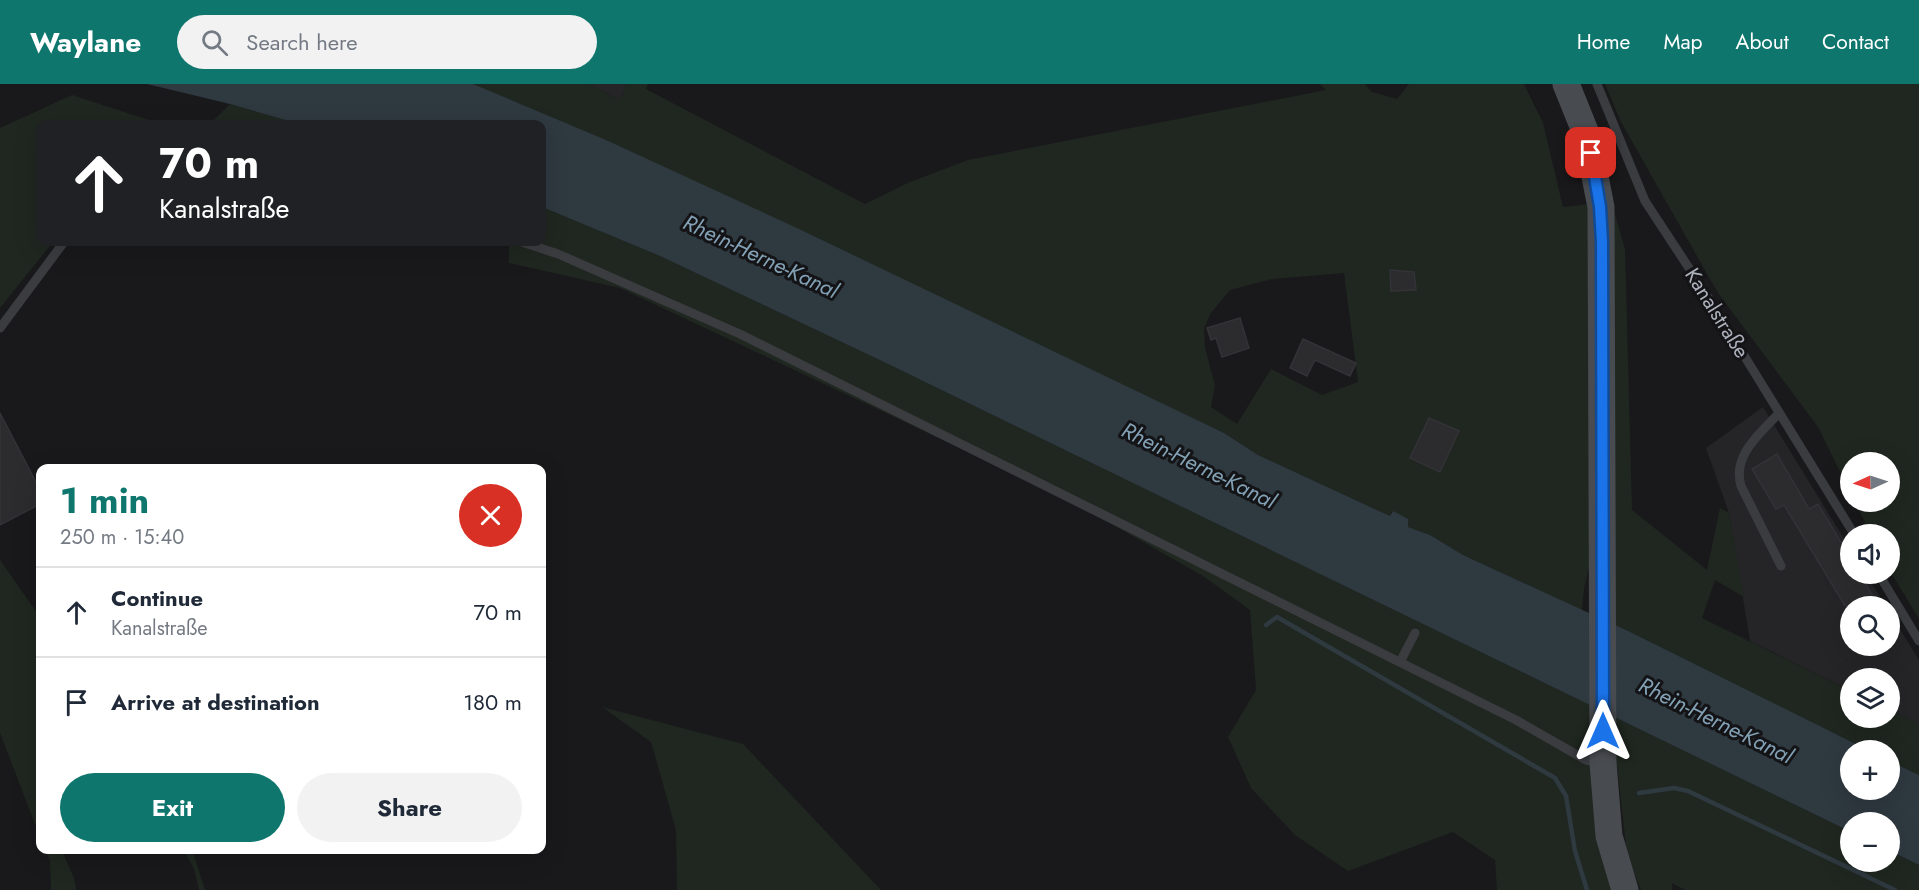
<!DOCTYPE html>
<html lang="en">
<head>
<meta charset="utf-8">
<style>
	body { margin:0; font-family:Jost,sans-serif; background:#f2f2f3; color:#1f2937; height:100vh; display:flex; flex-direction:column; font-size:22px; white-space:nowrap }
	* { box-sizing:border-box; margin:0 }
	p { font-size:20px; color:#747a83 }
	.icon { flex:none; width:33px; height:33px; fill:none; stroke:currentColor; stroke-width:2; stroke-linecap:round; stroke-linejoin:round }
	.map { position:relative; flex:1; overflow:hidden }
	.drawer { position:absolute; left:36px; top:380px; width:510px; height:390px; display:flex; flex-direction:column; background:#fff; border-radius:12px; box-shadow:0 6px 24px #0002 }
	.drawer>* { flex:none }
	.banner { position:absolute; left:36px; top:36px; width:510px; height:126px; border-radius:12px; box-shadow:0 6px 24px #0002; background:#202124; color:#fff; overflow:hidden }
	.needle { width:39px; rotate:267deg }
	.fabs { position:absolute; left:1840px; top:368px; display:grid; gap:12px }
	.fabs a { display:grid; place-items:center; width:60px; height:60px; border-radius:50%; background:#fff; box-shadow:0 6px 24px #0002; font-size:30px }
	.pin { position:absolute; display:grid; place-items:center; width:51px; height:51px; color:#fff; margin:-26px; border-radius:12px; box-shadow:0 3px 9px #0006 }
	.me { position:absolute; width:66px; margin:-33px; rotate:0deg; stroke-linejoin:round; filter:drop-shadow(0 0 4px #0008) }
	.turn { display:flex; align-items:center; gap:21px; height:126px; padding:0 24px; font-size:27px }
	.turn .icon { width:78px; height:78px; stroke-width:2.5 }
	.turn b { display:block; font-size:42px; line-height:51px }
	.round { display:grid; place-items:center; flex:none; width:63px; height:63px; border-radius:32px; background:#f2f2f3 }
	.overview { display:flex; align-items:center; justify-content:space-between; height:102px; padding:0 24px }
	h1 { font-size:36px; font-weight:700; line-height:45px; color:#0f766e }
	.button { display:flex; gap:12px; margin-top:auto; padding:12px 24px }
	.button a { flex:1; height:69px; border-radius:36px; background:#0f766e; color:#fff; font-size:24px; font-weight:700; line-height:69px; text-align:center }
	.button a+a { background:#f2f2f3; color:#1f2937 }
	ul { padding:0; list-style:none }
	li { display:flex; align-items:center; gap:18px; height:90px; padding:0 24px; border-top:2px solid #e0e1e3 }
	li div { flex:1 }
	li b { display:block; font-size:22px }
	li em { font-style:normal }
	header { display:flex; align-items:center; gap:36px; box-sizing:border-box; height:84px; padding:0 30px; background:#0f766e; color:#fff }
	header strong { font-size:28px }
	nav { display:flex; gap:33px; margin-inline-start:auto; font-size:21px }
	.search { width:420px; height:54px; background:#f2f2f3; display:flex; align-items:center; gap:15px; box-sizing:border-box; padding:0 21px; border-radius:33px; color:#747a83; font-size:22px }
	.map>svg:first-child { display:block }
	.built { fill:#252528 }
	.green { fill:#1f2720; fill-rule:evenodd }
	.water { fill:#2f3940 }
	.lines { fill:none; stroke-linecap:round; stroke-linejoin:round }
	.stream { stroke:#2f3940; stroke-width:4.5 }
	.building { fill:#2c2c2f; stroke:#333337; stroke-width:1.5 }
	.lane { stroke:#3a3c40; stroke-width:9 }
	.secondary { stroke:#484b50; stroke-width:27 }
	.route-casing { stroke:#114b97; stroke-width:15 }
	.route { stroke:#1a73e8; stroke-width:10 }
	.labels { text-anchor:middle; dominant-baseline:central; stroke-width:6; stroke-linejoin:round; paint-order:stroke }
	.street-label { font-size:21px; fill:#acb1bb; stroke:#141417 }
	.water-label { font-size:22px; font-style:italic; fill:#83a1b5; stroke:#141417 }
</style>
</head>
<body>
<header>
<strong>Waylane</strong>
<div class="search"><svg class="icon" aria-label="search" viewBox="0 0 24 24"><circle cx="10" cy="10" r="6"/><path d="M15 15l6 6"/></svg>Search here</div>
<nav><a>Home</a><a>Map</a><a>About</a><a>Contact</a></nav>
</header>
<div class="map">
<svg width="1919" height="806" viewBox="0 0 1919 806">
	<rect width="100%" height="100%" fill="#19191b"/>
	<path class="built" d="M589,0H627L620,16Z
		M1763,323L1851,466V489H1865L1886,522H1851V561H1890V529L1919,576V640L1890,626V594H1851V607L1750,557L1729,429L1706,364Z"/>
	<path class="green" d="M473,0H589L620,16L627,0H648L646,5L865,120L910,98L968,76L1326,6L1320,0H1365L1372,8L1397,15L1409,0H1524L1543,39L1563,123L1591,120V473L1584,505L1582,526L1463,471L1430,451L1408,443L1392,427L1390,432L1258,371L1224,349ZM1344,189L1358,298L1322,311L1271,285L1237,340L1211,323L1215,301L1205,264L1204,244L1211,229L1230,206L1272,195Z
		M1605,0H1919V535L1890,487V450H1871L1854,417H1890V378H1851V410L1818,343L1718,209L1621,38Z
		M72,11L158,39L153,40H40V158H53L0,224V44Z
		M230,20L299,40H210Z
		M542,123L660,172L888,280L1851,748V777H1890V767L1919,781V806H1685L1672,799V806H1641L1627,771L1617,681L1603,679L1625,806H1497L1495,776L1453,748L1348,787L1295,751L1251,704L1228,653L1256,606L1250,526L1203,492L1062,412L822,299L620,204L509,179V158H542Z
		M1614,127L1625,165L1632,426L1707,486L1720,424L1729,429L1744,513L1715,496L1702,534L1851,607V633H1890V626L1919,640V691L1890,677V666H1868L1613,540Z
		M0,476L40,533V753L0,649Z
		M602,623L743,660L881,806H677L676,746L651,658Z
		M45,765H61L74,794L76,806H51L50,777Z
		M183,765H192L205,806H199L194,785Z"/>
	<path class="water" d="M147,0H473L606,56L799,145L1224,349L1258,371L1390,432L1393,427L1408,435V443L1430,451L1463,471L1626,546L1868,666H1851V705H1890V677L1919,691V781L1890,767V738H1851V748L888,280L660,172L542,123V40H299L230,20Z"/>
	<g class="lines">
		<path class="stream" d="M1266,541L1277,533L1555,694L1566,712L1575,767L1587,806
			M1639,709L1674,704L1688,707L1895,806"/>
	</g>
	<path class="building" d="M1390,186L1414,188L1416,206L1391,207Z
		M1240,234L1249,264L1222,273L1216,254L1211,256L1207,244Z
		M1303,255L1356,279L1350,292L1315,276L1307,292L1290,284Z
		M0,329L40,406V420L0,441Z
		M1429,334L1459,347L1440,388L1410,374Z
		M1777,370L1809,425L1818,420L1851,475V489H1859L1879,522H1845L1784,421L1776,425L1752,385Z"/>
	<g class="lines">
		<path class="lane" d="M1597,0L1645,117L1708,213L1854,450
			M522,158L558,170L740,250L1516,636L1586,676L1601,679
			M0,244L64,158
			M1779,329C1760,350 1732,371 1741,402L1781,482
			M1878,489L1919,557
			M1400,578L1415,549"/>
		<path class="secondary" d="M1566,0L1587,52L1601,123L1603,679L1609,752L1625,806"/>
	</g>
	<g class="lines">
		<g class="route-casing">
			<path id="route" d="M1591,69L1600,123L1602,158L1603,647"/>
		</g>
		<use href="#route" class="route"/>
	</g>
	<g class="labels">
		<g class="street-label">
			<text transform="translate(1717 229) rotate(58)">Kanalstraße</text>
		</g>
		<g class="water-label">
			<text transform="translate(761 172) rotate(25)">Rhein-Herne-Kanal</text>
			<text transform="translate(1199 381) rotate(26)">Rhein-Herne-Kanal</text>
			<text transform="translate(1716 636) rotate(26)">Rhein-Herne-Kanal</text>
		</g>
	</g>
</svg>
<div class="fabs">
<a><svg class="needle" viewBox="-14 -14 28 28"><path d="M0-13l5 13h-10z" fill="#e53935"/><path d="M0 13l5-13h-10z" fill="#747a83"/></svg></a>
<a><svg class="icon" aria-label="sound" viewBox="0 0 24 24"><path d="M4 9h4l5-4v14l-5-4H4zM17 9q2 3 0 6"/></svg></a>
<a><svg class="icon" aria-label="search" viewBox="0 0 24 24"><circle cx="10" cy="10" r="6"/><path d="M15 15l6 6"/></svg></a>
<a><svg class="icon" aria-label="layers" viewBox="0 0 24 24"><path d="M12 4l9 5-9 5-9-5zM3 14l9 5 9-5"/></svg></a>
<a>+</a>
<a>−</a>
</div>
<div class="pin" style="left:1591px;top:69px;background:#d93025"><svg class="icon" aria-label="arrive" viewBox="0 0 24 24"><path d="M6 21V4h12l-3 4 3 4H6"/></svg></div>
<svg class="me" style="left:1603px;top:647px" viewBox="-20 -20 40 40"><path d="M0-17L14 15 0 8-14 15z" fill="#1a73e8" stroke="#fff" stroke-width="4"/></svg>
<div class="banner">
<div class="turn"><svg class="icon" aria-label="ahead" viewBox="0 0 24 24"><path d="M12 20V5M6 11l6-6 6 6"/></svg><div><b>70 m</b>Kanalstraße</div></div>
</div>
<section class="drawer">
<div class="overview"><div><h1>1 min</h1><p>250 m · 15:40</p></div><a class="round" style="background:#d93025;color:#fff"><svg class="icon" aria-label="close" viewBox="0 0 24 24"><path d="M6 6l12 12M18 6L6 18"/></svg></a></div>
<ul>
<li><svg class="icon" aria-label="ahead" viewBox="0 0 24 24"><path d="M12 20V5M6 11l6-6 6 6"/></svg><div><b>Continue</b><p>Kanalstraße</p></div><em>70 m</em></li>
<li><svg class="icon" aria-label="arrive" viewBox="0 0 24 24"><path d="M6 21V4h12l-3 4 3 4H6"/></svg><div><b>Arrive at destination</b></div><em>180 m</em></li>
</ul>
<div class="button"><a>Exit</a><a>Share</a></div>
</section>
</div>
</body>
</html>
